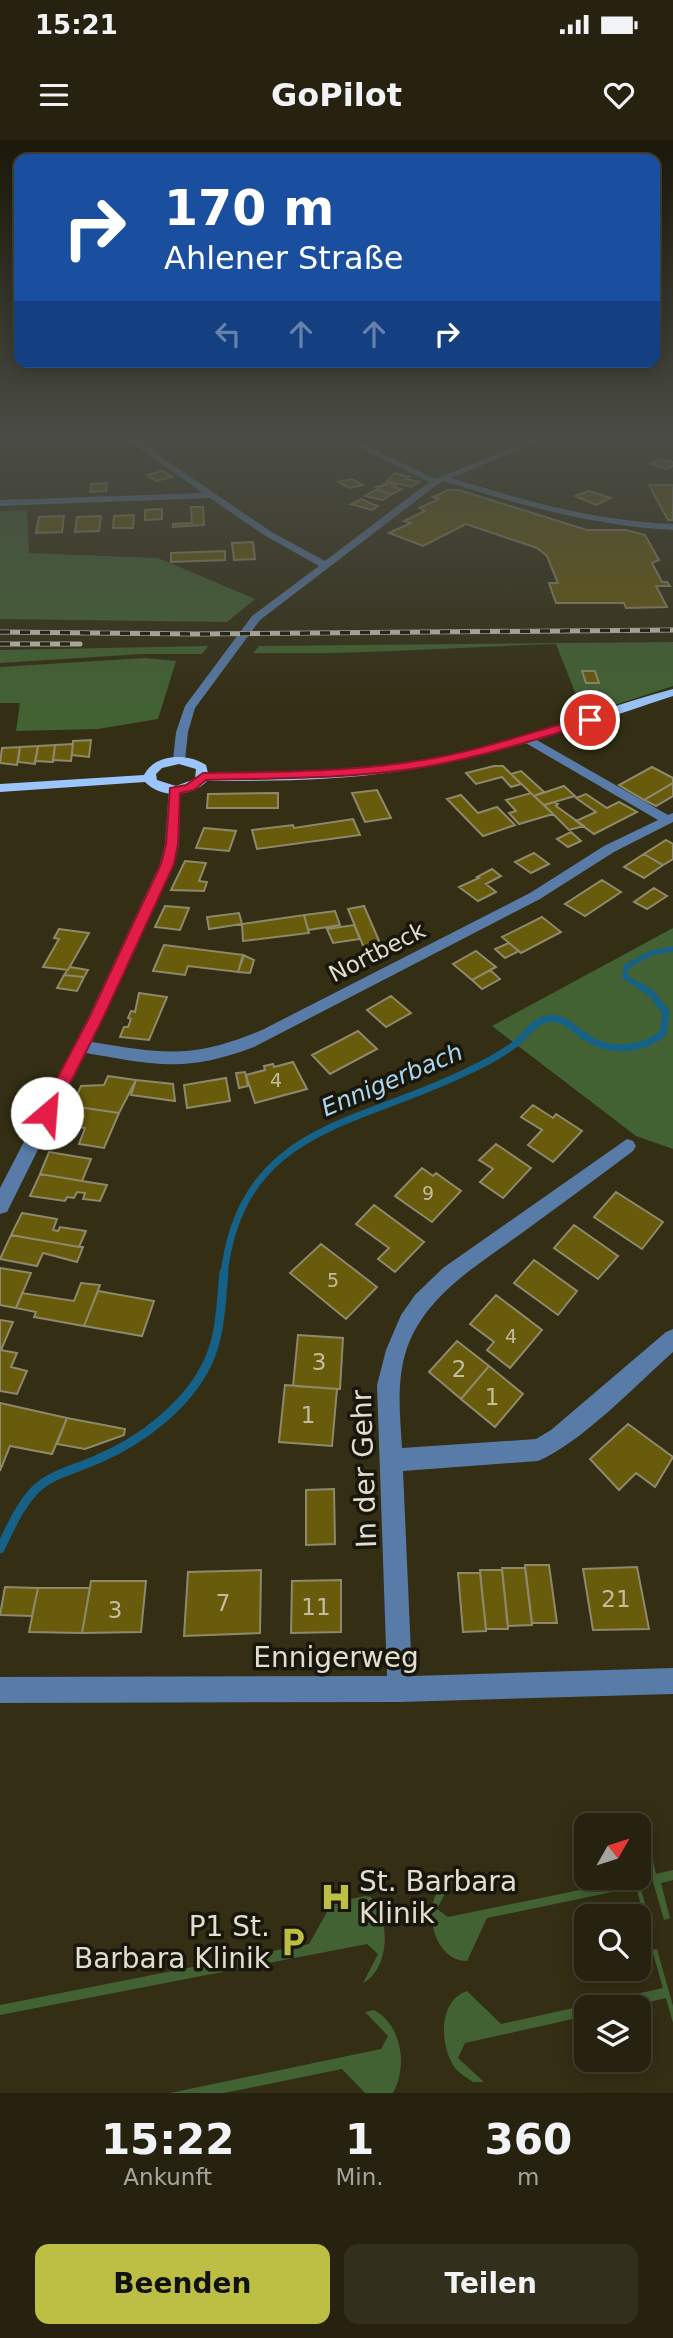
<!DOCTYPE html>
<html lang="de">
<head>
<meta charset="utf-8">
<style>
	body { margin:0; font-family:"DejaVu Sans",sans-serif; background:#322f1d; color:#f1f3f6; height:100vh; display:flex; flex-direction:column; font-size:26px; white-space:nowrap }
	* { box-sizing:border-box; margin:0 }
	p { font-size:23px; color:#a4a49e }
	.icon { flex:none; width:38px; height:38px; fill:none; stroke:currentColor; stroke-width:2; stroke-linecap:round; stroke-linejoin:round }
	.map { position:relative; height:1953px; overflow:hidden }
	.sheet { display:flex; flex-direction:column; background:#26220f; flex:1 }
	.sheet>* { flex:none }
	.guide { position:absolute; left:14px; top:14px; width:646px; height:214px; border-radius:14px; box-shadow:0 4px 18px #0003,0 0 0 2px #423f2f; background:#1a4fa0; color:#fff; overflow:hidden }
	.needle { width:46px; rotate:51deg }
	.tools { position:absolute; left:574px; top:1673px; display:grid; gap:14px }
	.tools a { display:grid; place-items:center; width:77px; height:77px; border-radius:14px; background:#26220f; box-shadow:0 4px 18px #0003,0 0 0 2px #423f2f; font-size:35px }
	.pin { position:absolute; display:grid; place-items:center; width:60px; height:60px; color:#fff; margin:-30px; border:4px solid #fff; border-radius:50%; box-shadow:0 2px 7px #0007 }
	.me { position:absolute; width:77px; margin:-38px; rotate:27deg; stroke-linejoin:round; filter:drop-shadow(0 0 5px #0008) }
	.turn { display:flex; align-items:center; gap:24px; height:147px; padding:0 35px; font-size:32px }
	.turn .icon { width:91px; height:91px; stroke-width:2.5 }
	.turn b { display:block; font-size:49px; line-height:60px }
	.lanes { display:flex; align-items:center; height:66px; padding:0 35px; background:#0003; justify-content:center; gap:35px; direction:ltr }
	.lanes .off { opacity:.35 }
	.eta { display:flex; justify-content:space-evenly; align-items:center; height:119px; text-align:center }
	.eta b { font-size:42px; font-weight:600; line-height:49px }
	.action { display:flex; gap:14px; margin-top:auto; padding:14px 35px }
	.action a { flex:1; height:80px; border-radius:14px; background:#bcbf43; color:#111; font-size:28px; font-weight:600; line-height:80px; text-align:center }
	.action a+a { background:#322f1d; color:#f1f3f6 }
	.status { display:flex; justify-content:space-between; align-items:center; height:49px; padding:0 35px; background:#26220f; direction:ltr }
	.status svg { height:19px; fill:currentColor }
	header { display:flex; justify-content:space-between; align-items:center; height:91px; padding:0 35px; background:#26220f; font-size:32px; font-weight:600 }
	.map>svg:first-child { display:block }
	.green { fill:#426233 }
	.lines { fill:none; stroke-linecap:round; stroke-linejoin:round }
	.stream-far2 { stroke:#156187; stroke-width:5 }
	.stream-far1 { stroke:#156187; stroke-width:7 }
	.stream { stroke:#156187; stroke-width:9 }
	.building { fill:#685b0b; stroke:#8f896c; stroke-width:2 }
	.minor { fill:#587ba7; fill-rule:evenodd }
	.major { fill:#9bc6fd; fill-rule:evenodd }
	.rail-casing { stroke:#c8c5b4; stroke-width:5 }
	.rail { stroke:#19160b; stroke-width:3.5; stroke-dasharray:10; stroke-linecap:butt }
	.route { fill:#e11d48; stroke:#92132f; stroke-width:2 }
	.labels { text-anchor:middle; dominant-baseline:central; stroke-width:7; stroke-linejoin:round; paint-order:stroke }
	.number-label { font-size:19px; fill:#c3bd9e }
	.street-label { font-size:23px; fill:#e1decf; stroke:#19160b }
	.near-number-label { font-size:23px; fill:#c3bd9e }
	.water-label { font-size:24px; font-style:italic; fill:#abd6f1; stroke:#19160b }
	.near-street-label { font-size:28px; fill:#e1decf; stroke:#19160b }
	.near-poi-label { font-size:28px; fill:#e1decf; stroke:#19160b; text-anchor:start }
</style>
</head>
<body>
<div class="status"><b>15:21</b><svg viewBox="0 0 49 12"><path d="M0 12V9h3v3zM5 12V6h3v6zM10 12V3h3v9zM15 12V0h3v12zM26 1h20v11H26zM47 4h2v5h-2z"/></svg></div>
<header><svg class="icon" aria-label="menu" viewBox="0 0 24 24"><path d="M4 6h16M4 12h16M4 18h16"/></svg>GoPilot<svg class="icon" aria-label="heart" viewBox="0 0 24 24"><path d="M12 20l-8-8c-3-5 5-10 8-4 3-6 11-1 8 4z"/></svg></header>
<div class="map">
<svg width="673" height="1953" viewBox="0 0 673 1953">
	<rect width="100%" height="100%" fill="#332e14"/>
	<path class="green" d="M27,370L29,413L158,418L255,459L227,482L0,479V371Z
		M673,502V546L584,575L556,504C455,507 354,515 253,513L259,506Z
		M208,506L202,514H142L0,523V510Z
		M145,518L176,521L158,579L98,589L16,591L20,563H0V527Z
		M673,788V1009L636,996L492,886Z
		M648,1699L656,1734L673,1730V1740L661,1743L670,1778L664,1780L641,1700Z
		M453,1738L437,1769L448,1777L638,1738L650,1782L646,1783L636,1747L487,1778L467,1821C429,1821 418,1751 453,1738Z
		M365,1756L371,1757C391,1778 390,1829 363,1843L378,1814L367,1804L0,1875V1865L309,1804L332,1763Z
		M657,1809L673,1866V1883L666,1858L628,1867H586V1876L465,1903L458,1918L484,1942H473C467,1938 460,1934 455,1928C440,1907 437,1861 467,1851L501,1884L663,1848L652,1810Z
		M374,1870C402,1885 408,1926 393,1953H365L342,1929L224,1953H170L381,1909L388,1896L365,1872Z"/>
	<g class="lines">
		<path class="stream-far2" d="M642,848L625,837L626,827L651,813L673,809"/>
		<path class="stream-far1" d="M224,1134C242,984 361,985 468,931C484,924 500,915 514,905C526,896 532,882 547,879C564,876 572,888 584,896C608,913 642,911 663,893L666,872L652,854L640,846"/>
		<path class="stream" d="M0,1409C10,1389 19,1366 36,1349C53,1333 77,1329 98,1319C141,1301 188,1265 208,1222C221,1194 221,1162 224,1132"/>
	</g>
	<path class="building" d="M660,319L673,322V326L667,329L650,324Z
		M163,331L172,337L156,341L147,335Z
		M395,333L409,337L406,339L419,342L411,347L387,341Z
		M352,339L363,345L349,348L338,342Z
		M107,343L106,351L90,352L91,344Z
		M387,343L396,345L393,347L402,349L392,354L376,350L379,348L376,347L386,345L384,344Z
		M649,345H673V380H668Z
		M376,350L392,354L382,360L365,356Z
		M448,350H459L587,390H626L645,395L659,420L652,423L662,442H667L670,446H656L667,467L626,468L624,463H556L549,443H558L547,416L537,408L466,384L423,406L389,393L411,383L404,381L425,371L419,368L439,359L433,357Z
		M588,351L593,352L611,358L596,365L575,356Z
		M361,359L372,364L378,366L372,370L351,364Z
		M191,367H203L204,385L173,387V384L192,383Z
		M162,369V379L145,380V370Z
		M134,375L133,388H113L114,376Z
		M64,376L62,392L36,393L39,377Z
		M101,376L99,391L75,392L77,377Z
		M253,402L255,419L234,420L232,403Z
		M225,411V420L171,422V413Z
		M582,531H595L599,543H586Z
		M91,600L89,617L72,615L73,601Z
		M73,604L71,621L53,620L55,605Z
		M55,605L53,622L35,621L38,606Z
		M38,606L35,624L18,622L20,607Z
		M20,607L17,625L0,623L2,608Z
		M494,626H503L521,644L511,647L502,637L476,644L466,633Z
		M652,627L673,638V643L644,660L619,645Z
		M521,631L544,652L534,656L511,634Z
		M673,643V656L656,666L644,660Z
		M564,646L575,656L544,665L534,656Z
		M377,650L391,678L365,682L352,653Z
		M278,653V668H207L208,654Z
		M531,653L553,674L519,684L509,673L516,671L506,660Z
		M586,654L607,668L619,662L637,672L594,694L576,681L596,672L576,658Z
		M461,655L478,673L497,667L515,685L483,696L447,659Z
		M554,662L558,664L556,666L584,686L569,690L544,665Z
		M353,679L360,695L257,709L252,690L293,685L294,688Z
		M204,688L236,691L229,711L196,708Z
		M571,692L581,701L568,707L557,699Z
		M666,700L673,704V719L663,725L644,714Z
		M534,713L549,724L531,733L515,722Z
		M644,714L663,725L644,738L624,727Z
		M185,721L206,723L199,741L207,742L204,751L171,750Z
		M492,729L501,736L486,744L496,752L478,761L459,747L479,738L477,737Z
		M602,740L621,752L585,776L565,764Z
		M654,748L667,756L647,769L634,762Z
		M165,766L189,768L180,790L155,787Z
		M364,766L383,810L366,813L348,769Z
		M335,771L340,785L308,790L304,775Z
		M239,773L242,784L209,789L207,777Z
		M304,775L309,793L243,801L242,784Z
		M542,777L561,792L521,813L502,797Z
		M354,785L360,799L333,803L327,789Z
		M59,789L89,793L68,830L43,827L59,799L54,798Z
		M509,803L519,811L505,818L495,809Z
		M164,805L244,815L238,832L188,826L185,835L153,831Z
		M476,811L496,827L472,840L453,824Z
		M243,815L254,820L250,833L238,832Z
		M70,827L88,830L84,837L64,835Z
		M490,830L500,839L482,849L472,840Z
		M64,835L84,837L77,851L57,848Z
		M139,853L167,857L149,900L120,897L124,887H128L131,879L128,878L131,871L135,872Z
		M391,856L411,873L386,887L367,870Z
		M358,891L377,909L330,934L312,915Z
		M293,922L307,949L255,963L246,935L265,930L264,926L273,924L274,927Z
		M245,932L248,946L239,948L236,933Z
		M108,936L136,940L119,973L72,966L81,946L104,945Z
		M226,938L230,961L187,968L184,945Z
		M136,940L173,944L175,961L131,955Z
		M533,965L553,978L556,974L582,991L553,1022L528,1005L542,990L521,977Z
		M72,966L119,973L104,1008L79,1004L85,988L62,985Z
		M496,1004L531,1028L503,1058L480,1042L493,1029L479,1020Z
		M49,1012L91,1019L82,1041L40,1034Z
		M422,1028L433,1036L436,1033L461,1051L432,1082L395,1056Z
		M40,1034L82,1041L107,1045L100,1061L83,1059L85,1053L77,1052L74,1058L67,1057L65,1061L30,1056Z
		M616,1052L663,1082L642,1109L594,1077Z
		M374,1065L424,1102L395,1132L378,1119L389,1108L356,1084Z
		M22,1073L57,1079L53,1090L58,1091L60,1087L86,1091L79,1107L11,1095Z
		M574,1085L618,1116L598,1139L554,1108Z
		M11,1095L79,1107H83L77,1122L43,1113L37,1126L0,1119Z
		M321,1104L377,1147L346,1179L290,1133Z
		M534,1120L577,1151L558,1175L514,1143Z
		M0,1128L31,1133L16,1168L0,1165Z
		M81,1143L100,1145L84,1186L34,1177L36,1172L16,1168L22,1153L74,1161Z
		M98,1151L154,1161L142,1196L84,1186Z
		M496,1155L542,1190L510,1228L487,1210L494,1202L470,1184Z
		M0,1180L13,1182L1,1210H0Z
		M298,1195L343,1198L340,1249L293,1246Z
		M457,1201L489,1226L461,1259L429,1232Z
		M0,1210L17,1213L11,1227L27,1231L17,1254L0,1251Z
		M489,1226L523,1254L495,1287L461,1259Z
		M285,1245L337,1249L332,1306L279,1302Z
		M0,1263L67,1278L52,1314L10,1306L0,1331Z
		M67,1278L125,1289L124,1295L85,1309L57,1304Z
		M628,1284L673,1317L655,1347L636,1333L619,1350L590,1319Z
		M334,1349L335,1404L306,1405V1350Z
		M525,1425H549L557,1483H532Z
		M637,1427L649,1489L593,1490L583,1429Z
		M502,1428H525L532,1485L508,1486Z
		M261,1430L260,1493L184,1496L188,1432Z
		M480,1430H502L508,1489H486Z
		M458,1433H480L486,1491L463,1492Z
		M341,1440V1492L291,1493L292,1441Z
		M91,1441H146L141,1492L82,1493Z
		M5,1447L38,1448L32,1476L0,1475Z
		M38,1448H90L82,1493L29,1492Z"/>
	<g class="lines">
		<path class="minor" d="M129,301H138L270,391L325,421L429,342L347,301H357L435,339L529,301H539L452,338C525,361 596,381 673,384V390C594,386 520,365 444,341L438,344L260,480L195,568L188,592L185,620L179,624L173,620L176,592L185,566L252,476L319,426L264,395L210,358L0,366V360L203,353Z
			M528,595L668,675L673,673V682L614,712L540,759L254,907C185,933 156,925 86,913L7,1072L0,1074V1048L89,876L160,724L165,704L169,647L174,646L180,650L179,704L174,724L92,902C165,914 192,919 262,890L530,753L604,706L658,680L524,602L522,599Z
			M627,999L633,1001L636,1006L633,1011C598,1037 562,1064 526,1090C481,1123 427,1153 407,1208C396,1241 400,1274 402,1308L536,1299L551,1290L666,1192L673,1189V1212C636,1245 581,1303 538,1321L403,1331L412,1536L673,1528V1554L400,1562L0,1563V1537L387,1536L377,1245L386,1210L401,1175L415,1155L443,1128Z"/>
		<path class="major" d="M673,549V556C583,586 494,617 400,631C336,641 272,641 207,641C192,657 161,659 145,642L0,652V644L144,635C155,613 188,613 206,625L208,633C303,634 397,630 489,606C551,590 611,565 673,549ZM179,624L196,629L195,639L176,646L157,640L156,634L162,628Z"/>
		<g class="rail-casing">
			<path id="rail" d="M0,492L196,494L673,490
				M0,504H80"/>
		</g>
		<use href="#rail" class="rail"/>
	</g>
	<linearGradient id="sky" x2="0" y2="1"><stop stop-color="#1c190b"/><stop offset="0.52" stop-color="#4a4c45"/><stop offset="1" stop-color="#4a4c45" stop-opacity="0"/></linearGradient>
	<rect width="673" height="574" fill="url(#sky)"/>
	<path class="route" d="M590,576L595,580L594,582C538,599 482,617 424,627C352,639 279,638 206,640L194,650L180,653L178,704L174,724L104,876L55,973L47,979L42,978L39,973L90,876L161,724L166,704L170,648L186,645L203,633C277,632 351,632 423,620C480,611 534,591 590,576Z"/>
	<defs>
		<g id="hospital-bare" transform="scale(2.415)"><path d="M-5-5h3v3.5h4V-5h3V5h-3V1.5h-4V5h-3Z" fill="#bcbf43" stroke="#19160b" stroke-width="2.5" paint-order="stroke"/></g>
		<g id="parking-bare" transform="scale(2.415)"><path d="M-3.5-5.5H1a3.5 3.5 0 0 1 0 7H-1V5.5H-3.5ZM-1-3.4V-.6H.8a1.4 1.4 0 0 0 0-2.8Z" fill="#bcbf43" stroke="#19160b" stroke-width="2.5" paint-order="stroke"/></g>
	</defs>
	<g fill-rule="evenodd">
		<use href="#hospital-bare" x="336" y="1757"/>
		<use href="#parking-bare" x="293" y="1802"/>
	</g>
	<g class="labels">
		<g class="number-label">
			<text x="276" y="940">4</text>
			<text x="428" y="1053">9</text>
			<text x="333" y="1140">5</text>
			<text x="511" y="1196">4</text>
		</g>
		<g class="street-label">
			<text transform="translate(377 812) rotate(-27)">Nortbeck</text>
		</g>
		<g class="near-number-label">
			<text x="319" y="1222">3</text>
			<text x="459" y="1229">2</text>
			<text x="492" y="1257">1</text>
			<text x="308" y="1275">1</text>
			<text x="616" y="1459">21</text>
			<text x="223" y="1463">7</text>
			<text x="316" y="1467">11</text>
			<text x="115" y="1470">3</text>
		</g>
		<g class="water-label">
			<text transform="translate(392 940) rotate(-23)">Ennigerbach</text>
		</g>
		<g class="near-street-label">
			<text transform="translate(364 1329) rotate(-92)">In der Gehr</text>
			<text x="336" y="1517">Ennigerweg</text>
		</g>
		<g class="near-poi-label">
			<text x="359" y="1741">St. Barbara<tspan x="359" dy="32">Klinik</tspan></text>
			<text x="270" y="1786" text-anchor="end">P1 St.<tspan x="270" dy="32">Barbara Klinik</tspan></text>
		</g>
	</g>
</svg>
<div class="tools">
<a><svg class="needle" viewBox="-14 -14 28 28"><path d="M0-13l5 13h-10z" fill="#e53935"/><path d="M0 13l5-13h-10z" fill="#a4a49e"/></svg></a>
<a><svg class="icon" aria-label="search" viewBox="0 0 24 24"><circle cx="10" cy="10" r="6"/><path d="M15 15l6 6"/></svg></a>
<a><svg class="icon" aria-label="layers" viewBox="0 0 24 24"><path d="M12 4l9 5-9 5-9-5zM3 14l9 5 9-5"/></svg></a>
</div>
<div class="pin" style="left:590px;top:580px;background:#d93025"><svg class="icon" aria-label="arrive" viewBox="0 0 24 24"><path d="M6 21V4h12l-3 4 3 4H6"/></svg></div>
<svg class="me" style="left:47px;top:973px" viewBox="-20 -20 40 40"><circle r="19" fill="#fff"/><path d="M0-13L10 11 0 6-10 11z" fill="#e11d48"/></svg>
<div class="guide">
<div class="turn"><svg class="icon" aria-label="right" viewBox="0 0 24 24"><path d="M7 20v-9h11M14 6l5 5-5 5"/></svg><div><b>170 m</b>Ahlener Straße</div></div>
<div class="lanes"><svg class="icon off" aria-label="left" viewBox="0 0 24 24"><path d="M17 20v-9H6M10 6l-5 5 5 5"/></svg><svg class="icon off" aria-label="ahead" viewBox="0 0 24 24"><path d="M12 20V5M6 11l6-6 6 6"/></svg><svg class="icon off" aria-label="ahead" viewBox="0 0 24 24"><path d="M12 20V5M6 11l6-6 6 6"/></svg><svg class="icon" aria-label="right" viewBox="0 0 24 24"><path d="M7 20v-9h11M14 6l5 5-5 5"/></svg></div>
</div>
</div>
<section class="sheet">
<div class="eta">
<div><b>15:22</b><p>Ankunft</p></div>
<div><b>1</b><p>Min.</p></div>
<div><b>360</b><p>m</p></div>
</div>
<div class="action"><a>Beenden</a><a>Teilen</a></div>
</section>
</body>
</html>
